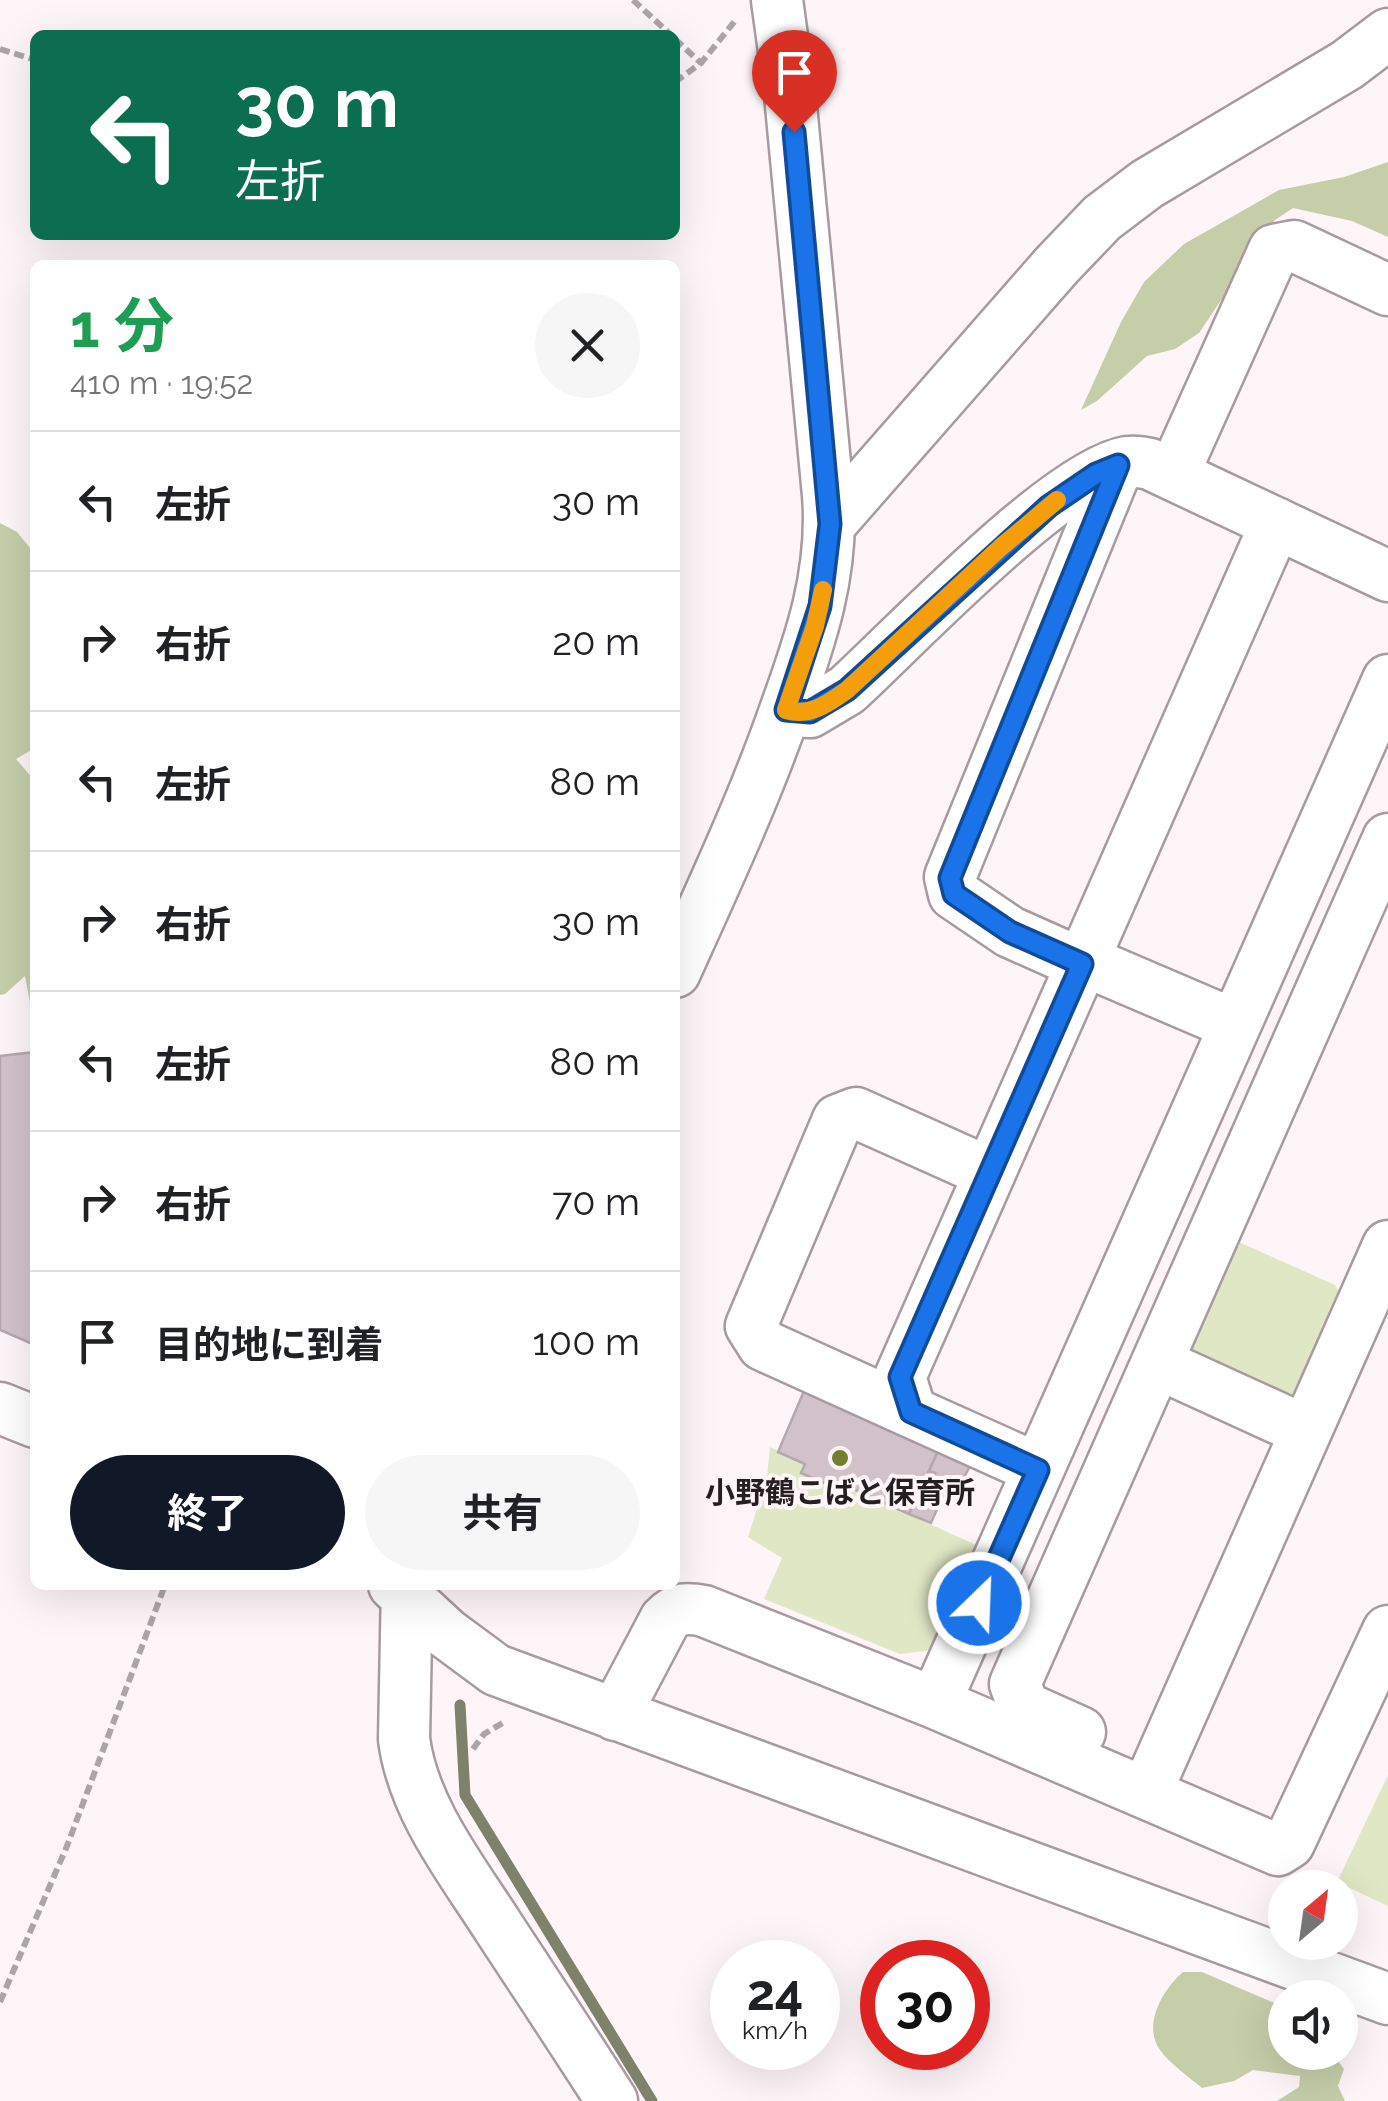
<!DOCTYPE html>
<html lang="ja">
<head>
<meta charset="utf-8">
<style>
	body { margin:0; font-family:Raleway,"Noto Sans JP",sans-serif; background:#f6f6f6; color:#202124; height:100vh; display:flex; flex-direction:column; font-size:38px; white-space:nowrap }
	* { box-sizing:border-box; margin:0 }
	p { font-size:32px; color:#757577 }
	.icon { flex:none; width:55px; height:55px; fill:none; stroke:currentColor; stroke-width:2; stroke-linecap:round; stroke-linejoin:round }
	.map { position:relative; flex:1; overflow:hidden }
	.drawer { position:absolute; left:30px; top:260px; width:650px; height:1330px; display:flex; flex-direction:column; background:#fff; border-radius:15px; box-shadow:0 10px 40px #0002 }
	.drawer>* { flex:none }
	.guide { position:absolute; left:30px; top:30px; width:650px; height:210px; border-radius:15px; box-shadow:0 10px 40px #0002; background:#0b6e4f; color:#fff; overflow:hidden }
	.needle { width:65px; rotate:29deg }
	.buttons { position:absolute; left:1268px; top:1870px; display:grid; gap:20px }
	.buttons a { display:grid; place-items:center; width:90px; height:90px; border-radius:50%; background:#fff; box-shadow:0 10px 40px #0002; font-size:50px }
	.speed { position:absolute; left:710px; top:1940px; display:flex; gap:20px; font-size:50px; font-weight:700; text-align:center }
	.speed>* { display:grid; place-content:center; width:130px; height:130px; border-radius:50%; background:#fff; box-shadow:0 10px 40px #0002; line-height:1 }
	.speed small { font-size:25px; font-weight:400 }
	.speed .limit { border:15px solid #d22; background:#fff; color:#111 }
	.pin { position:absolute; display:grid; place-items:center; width:85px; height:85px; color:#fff; margin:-102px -42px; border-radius:50% 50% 50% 0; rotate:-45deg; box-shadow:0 0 10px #0007 }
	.pin .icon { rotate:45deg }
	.me { position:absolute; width:110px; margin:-55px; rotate:24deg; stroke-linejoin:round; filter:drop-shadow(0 0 8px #0008) }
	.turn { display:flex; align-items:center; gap:35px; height:210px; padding:0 40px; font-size:45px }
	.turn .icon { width:130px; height:130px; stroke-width:2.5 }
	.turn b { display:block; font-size:70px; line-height:85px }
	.round { display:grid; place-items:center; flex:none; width:105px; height:105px; border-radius:52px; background:#f6f6f6 }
	.headline { display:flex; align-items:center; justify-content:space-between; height:170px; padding:0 40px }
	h1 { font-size:60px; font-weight:700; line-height:75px; color:#1e9e55 }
	.button { display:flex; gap:20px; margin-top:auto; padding:20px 40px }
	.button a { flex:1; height:115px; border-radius:60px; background:#111827; color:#fff; font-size:40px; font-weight:700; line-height:115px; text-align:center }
	.button a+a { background:#f6f6f6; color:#202124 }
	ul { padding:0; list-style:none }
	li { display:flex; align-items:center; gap:30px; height:140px; padding:0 40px; border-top:2px solid #e0e0e0 }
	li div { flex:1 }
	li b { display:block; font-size:38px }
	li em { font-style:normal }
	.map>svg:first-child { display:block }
	.green { fill:#e0e7c5 }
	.forest { fill:#c5cda9 }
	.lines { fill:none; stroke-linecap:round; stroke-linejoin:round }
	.stream { stroke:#7f826a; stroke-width:11 }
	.building { fill:#d1c2ca; stroke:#b5a7ae; stroke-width:2.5 }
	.minor-casing { stroke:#a89aa1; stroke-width:55 }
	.path { stroke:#aca4a8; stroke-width:6; stroke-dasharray:10 5; stroke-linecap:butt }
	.minor { stroke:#fff; stroke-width:50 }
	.route-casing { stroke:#114b97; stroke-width:25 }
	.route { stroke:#1a73e8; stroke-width:18 }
	.slow { stroke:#f59e0b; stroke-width:18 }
	.poi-dot { fill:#73802d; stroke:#fef5f9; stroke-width:4 }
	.labels { text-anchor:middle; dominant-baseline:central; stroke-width:8; stroke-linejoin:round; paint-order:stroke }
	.poi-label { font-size:30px; font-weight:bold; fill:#241f21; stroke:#fef5f9 }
</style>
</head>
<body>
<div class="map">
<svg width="1388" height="2101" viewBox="0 0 1388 2101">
	<rect width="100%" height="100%" fill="#fef5f9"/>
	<path class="green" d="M1230,1238L1335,1285L1339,1292L1292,1399L1276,1405L1177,1344Z
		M770,1447L805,1464L802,1473L824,1483L829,1478L987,1550L933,1650L900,1654L764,1599L782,1558L748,1537L767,1477Z
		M1388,1775V1906L1337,1882Z"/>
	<path class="forest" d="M1388,162V237L1352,221L1293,208L1275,220L1199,333L1175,349L1147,356L1097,401L1081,410L1121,322L1144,282L1184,244L1279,190L1344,177Z
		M0,523L17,532L35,554V748L16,759L35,781V1029L25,976L5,994L0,995Z
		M1183,1972H1202L1279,2005L1285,2016V2052L1332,2053L1344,2069L1338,2086L1345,2101H1277L1299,2087L1300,2076L1253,2070L1234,2081L1202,2088C1189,2077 1170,2064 1160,2050C1142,2025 1163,1989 1183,1972Z"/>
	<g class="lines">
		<path class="stream" d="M460,1705L465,1795L652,2101"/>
	</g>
	<path class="building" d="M35,1052V1345L0,1330V1056Z
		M804,1391L938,1451L929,1471L935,1473L923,1498L917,1496L909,1514L829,1478L824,1483L801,1473L805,1464L778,1452Z
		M938,1451L970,1466L962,1481L951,1478L931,1523L909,1514Z"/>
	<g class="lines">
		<g class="minor-casing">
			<path id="minor" d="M1173,475L1274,250L1294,246L1388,290
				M830,524L1057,265L1102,218L1147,184L1347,65L1388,34
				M1388,680L935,1703L1278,1850L1289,1843L1388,1631
				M786,710L810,712L847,690C904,638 1058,474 1127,462C1135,461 1142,462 1150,464L1388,576
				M1083,960L1235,1025
				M1082,964L1010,932L954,894L950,877L1118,465
				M675,972C714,885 754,800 785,711C811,639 834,572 828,495L790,95L777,0
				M1157,1363L1306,1431
				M0,1408L35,1422
				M911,1412L763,1345L751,1326L838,1120L856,1113L990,1173
				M1038,1469L911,1412L900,1377L1276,523
				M394,1585L446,1633L496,1670L1388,1999
				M407,1585L404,1739C413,1809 462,1870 499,1928C537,1986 575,2043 612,2101
				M615,1715L665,1620C677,1607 688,1608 704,1611L935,1703
				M1080,1732L1024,1707L1015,1684L1388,839
				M1146,1793L1388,1246"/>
		</g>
		<path class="path" d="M633,0L671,35
			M675,39L701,63
			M0,49L35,60
			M675,82L701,63L735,21
			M473,1749L484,1734L506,1721
			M0,2002L67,1846L165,1585"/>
		<use href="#minor" class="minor"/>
	</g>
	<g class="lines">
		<g class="route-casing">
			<path id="route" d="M794,132L830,524L820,606L786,710L810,712L847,690L1049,506L1096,474L1118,465L950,878L954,894L1010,932L1082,964L900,1377L911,1412L1038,1470L979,1603"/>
		</g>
		<use href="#route" class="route"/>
		<path class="slow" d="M823,590L815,626L786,710C810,717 827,704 847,690L1001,547L1057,500"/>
	</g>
	<circle class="poi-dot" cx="840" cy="1458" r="10"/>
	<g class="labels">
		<g class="poi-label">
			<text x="840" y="1492">小野鶴こばと保育所</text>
		</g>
	</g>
</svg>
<div class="buttons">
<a><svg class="needle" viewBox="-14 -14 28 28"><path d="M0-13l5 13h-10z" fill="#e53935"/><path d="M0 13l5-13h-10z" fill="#757577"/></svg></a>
<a><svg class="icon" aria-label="sound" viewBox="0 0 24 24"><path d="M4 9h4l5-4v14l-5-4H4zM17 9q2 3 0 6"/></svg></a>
</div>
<div class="speed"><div>24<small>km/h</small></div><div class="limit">30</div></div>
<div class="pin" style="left:794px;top:132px;background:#d93025"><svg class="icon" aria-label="arrive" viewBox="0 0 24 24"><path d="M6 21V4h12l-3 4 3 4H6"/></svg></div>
<svg class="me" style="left:979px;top:1603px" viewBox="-20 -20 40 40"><circle r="17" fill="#1a73e8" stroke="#fff" stroke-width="3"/><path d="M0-11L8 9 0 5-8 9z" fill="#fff"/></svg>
<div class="guide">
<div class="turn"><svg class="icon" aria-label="left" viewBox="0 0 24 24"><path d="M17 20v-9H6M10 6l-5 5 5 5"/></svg><div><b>30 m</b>左折</div></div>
</div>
<section class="drawer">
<div class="headline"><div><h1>1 分</h1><p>410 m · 19:52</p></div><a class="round"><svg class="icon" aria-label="close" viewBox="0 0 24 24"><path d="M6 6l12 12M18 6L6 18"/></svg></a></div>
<ul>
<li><svg class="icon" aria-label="left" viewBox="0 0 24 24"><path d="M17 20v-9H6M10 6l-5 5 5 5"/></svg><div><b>左折</b></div><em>30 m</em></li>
<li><svg class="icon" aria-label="right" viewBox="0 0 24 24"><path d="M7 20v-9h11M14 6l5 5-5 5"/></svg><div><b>右折</b></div><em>20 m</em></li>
<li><svg class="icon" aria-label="left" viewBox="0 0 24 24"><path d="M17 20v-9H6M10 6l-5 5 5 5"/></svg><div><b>左折</b></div><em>80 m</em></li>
<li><svg class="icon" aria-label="right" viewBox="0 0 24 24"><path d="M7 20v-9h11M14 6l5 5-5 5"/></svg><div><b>右折</b></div><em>30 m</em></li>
<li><svg class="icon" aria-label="left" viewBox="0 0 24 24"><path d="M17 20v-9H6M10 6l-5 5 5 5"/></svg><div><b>左折</b></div><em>80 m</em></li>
<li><svg class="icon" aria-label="right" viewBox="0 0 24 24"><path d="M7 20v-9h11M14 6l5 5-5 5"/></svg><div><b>右折</b></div><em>70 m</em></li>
<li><svg class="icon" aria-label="arrive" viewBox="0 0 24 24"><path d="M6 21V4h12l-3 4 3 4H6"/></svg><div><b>目的地に到着</b></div><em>100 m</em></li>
</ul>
<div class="button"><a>終了</a><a>共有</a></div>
</section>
</div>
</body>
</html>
